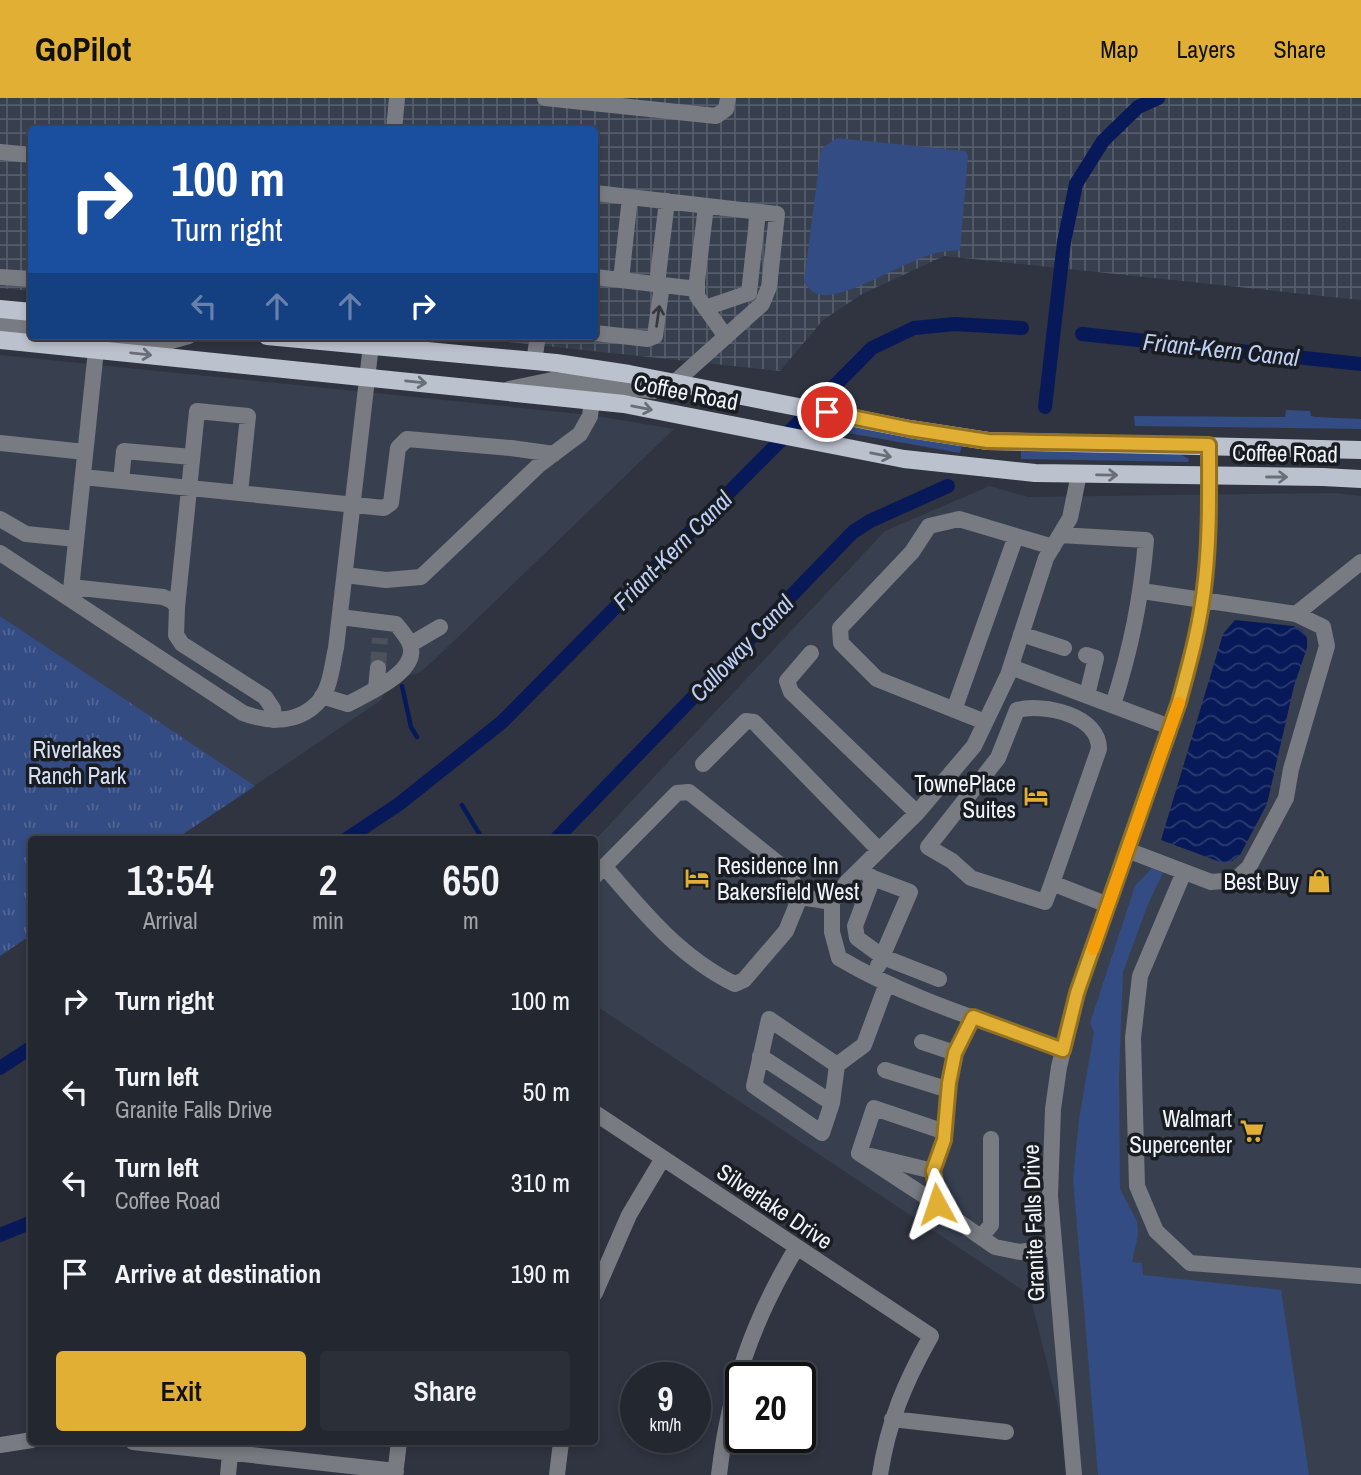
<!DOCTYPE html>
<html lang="en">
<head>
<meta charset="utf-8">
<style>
	body { margin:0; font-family:"Archivo Narrow",sans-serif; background:#2b2f38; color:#f1f3f6; height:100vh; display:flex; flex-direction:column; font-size:26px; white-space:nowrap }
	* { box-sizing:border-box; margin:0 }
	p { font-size:23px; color:#a3a5ab }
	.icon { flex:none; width:38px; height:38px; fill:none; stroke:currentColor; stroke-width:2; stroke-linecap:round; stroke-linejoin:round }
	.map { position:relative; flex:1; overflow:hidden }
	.drawer { position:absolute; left:28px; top:738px; width:570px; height:609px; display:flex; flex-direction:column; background:#232730; border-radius:7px; box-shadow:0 4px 10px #0003,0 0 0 2px #40444c }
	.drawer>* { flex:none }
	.hud { position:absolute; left:28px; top:28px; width:570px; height:214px; border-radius:7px; box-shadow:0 4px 10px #0003,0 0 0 2px #40444c; background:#1a4fa0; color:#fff; overflow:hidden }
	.speed { position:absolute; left:620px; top:1264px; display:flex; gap:14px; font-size:35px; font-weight:700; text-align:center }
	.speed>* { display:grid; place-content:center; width:91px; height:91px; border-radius:50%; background:#232730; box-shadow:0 4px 10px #0003,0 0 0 2px #40444c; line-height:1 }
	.speed small { font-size:18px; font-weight:400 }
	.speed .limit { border:4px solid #111; border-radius:10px; background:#fff; color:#111 }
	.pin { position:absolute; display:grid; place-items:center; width:60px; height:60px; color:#fff; margin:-30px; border:4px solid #fff; border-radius:50%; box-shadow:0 2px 7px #0007 }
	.me { position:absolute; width:77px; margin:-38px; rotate:355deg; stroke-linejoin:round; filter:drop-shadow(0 0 5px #0008) }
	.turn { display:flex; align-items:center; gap:24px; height:147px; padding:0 28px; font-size:32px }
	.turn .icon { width:91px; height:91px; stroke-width:2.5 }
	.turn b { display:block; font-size:49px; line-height:60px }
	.lanes { display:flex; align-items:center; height:66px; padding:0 28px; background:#0003; justify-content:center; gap:35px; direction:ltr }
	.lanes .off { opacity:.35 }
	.eta { display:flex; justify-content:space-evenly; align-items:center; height:119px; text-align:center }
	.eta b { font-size:42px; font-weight:600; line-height:49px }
	.action { display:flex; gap:14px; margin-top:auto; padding:14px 28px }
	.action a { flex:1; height:80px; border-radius:7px; background:#e1af34; color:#111; font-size:28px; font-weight:600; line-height:80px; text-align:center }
	.action a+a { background:#2b2f38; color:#f1f3f6 }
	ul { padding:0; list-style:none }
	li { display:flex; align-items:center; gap:21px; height:91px; padding:0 28px }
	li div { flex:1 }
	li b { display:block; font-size:26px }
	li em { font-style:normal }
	header { display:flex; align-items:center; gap:42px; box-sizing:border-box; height:98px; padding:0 35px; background:#e1af34; color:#111 }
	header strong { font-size:33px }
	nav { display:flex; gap:38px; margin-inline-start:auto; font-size:24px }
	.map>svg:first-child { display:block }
	.built { fill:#384050 }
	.industrial { fill:url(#industrial-grid) }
	.grass { fill:#344c84 }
	.park { fill:url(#park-tufts) }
	.water { fill:url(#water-waves) }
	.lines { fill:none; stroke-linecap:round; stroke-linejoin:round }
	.stream { stroke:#071958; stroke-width:4.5 }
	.canal { stroke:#071958; stroke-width:14 }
	.minor-tunnel { stroke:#4c515c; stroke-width:16; stroke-dasharray:16 8; stroke-linecap:butt }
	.minor { stroke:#787b81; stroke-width:16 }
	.major { stroke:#bbc1cd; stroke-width:18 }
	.oneway { stroke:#36383e }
	.oneway2 { stroke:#6a6e77 }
	.route-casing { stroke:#927222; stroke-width:18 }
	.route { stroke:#e1af34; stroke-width:12 }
	.slow { stroke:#f59e0b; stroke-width:12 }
	.labels { text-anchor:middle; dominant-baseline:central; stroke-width:7; stroke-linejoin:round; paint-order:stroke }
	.street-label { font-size:23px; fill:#eff3fa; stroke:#191c21 }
	.park-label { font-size:23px; fill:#d6e0f4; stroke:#191c21 }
	.poi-label { font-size:23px; fill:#eff3fa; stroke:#191c21; text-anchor:end }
	.water-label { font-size:24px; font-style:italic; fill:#bdcff6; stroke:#191c21 }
</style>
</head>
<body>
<header>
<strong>GoPilot</strong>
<nav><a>Map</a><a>Layers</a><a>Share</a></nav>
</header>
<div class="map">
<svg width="1361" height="1377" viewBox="0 0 1361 1377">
	<defs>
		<pattern id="industrial-grid" width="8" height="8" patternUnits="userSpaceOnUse" patternTransform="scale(1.75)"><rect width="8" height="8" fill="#384050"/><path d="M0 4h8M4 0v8" fill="none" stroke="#555c6a"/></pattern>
		<pattern id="park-tufts" width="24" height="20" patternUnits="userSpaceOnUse" patternTransform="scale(1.75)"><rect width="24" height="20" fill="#344c84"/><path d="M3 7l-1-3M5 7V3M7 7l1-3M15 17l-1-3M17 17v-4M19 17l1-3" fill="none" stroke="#526696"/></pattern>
		<pattern id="water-waves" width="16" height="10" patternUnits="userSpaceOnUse" patternTransform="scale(1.75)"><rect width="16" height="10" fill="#071958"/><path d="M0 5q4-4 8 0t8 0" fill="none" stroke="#2b3b71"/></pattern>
	</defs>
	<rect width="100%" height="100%" fill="#2f3440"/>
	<path class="built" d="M0,257L590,317L674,331L433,563L419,575L410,577L384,596L381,602L254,688L0,518Z
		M990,388L1028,399L1334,395L1361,398V1377H1075L1030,1197L595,907V742L885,433Z"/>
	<path class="industrial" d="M0,0H1361V202L944,158L862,196L823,222L780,273L453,238H595V32H32L31,193L0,190Z"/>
	<path class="grass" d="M837,40L965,53L968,58L960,153C921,148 868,194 826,197C816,198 809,192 804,184L821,51Z
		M1286,312L1310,313L1311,318L1316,319L1361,321V331L1135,328L1134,318L1285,319Z
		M830,324L962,347L960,355L826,331Z
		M1021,353L1178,355L1189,361L1188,364L1021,361Z
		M1152,770L1163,775L1148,806L1123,874L1119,978L1120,1091L1137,1123L1138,1137L1132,1164L1142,1165L1143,1177L1281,1192L1309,1377H1098L1073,1081L1079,1022L1094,934L1090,925L1135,788Z"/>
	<path class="park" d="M0,518L255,688L174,742H32L31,837L0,858Z"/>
	<path class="water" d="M1235,522L1293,528L1302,532L1307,540V550L1294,588L1267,706L1240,757L1232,763L1223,765L1161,742L1223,536Z"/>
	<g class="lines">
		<path class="stream" d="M402,588L411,629L417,639
			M462,707L483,742"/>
		<path class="canal" d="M1082,236L1361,266
			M1045,309L1064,144L1076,86L1103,43L1138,9L1158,0
			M345,742L399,706L502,624L872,250L914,230L955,226L1022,230
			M555,742L853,434L870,423L948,388
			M0,970L32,949
			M0,1137L32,1124"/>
		<path class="minor-tunnel" d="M378,570L380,540"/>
		<path class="minor" d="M545,0L716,18L726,11L728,0
			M394,32L397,0
			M0,54L32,57
			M706,108L697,183V198L726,239
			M0,179L32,181
			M595,179L697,191
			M621,182L630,99
			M657,186L667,103
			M705,210L749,195L758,114
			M0,226L32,229
			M595,235L648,241L655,238L662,187
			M534,263L538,238
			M509,291L552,282L655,293L674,285L762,206L769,189L777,116L595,95
			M0,345L85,354
			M83,379L384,410L391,405L398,350L407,341L511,350L554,356
			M121,383L124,353L192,359
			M0,421L26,436L76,441
			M1060,437L1146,442C1141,502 1131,550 1113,607
			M0,455L243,615C269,625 300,626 320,602C331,588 332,567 336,550L372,238
			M345,477L386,482L421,479L540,366L580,336L590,318L592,302
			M71,489L163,499L172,503L177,509L176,537L182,546L265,599L273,611L274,622
			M70,501L96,252L110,241L127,240L171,243L189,238
			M177,509L197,313L248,318L240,395
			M1296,516L1361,464
			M1021,536L1064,550
			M411,546L440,529
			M811,555L787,583L791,594L917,715
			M1086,557L1096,560L1087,597
			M1011,569L1170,629
			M376,590L378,570
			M322,598L348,606C367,595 423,573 409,544C406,538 400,531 396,526L340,519
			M954,612L1016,438
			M985,624L877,581L841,545L840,530L912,454L929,428L959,421L1053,449
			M703,666L746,623L754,624L879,752
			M1127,752L1211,784L1235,782L1249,769L1286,700L1291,671L1327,548L1323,529L1296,516L1142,493
			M604,768C642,813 681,860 735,886L744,882L786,833L800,799
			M860,771L873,780L855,828L857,840L883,859L939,881
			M1184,774L1140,878L1133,940L1137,1088L1156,1133L1190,1165L1361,1178
			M595,778L677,695L689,694L779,766L792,782L800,799L832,804
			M873,780L910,794L878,868
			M1052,785L1045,804L971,780L952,763L928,749L998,660L1017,612C1044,605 1099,617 1099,651L1052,785L1108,807
			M973,919L955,955L949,985L944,1042L933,1073L938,1100L937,1106L939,1110L995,1149L1020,1154L1053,1149
			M922,944L955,955
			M1063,952C987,924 908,901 839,860L832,834V804L847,784L917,715L974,648L1008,577L1046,460L1070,420L1079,376
			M760,958L832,1005
			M837,967L832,1005L822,1035L754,988L769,921L837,967L864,947L887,885
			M885,972L949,992
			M595,1015L931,1238C905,1284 888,1324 880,1377
			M871,1058L933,1073
			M937,1106L859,1055L874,1010L945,1034
			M981,1139L991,1127V1041
			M595,1195L629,1117L663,1060
			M892,1321L1006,1334
			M133,1344L396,1373
			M0,1347L32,1342
			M228,1377L231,1346
			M395,1377L399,1344
			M557,1377L561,1344
			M719,1377C729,1291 752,1223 797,1149
			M1074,1377L1050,1098L1053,1011L1059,969L1077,895L1179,604C1190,564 1201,524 1205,482C1210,437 1209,392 1209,347"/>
		<path class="major" d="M0,211L32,214
			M267,238L556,265L629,276L910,331L988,343L1361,352
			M0,242L624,306L904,361L1035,375L1323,379L1361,381"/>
	</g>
	<defs><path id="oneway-shaft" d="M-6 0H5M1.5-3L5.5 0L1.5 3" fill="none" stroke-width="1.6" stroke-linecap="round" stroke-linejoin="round" transform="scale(1.75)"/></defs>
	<use class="oneway" href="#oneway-shaft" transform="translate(658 218) rotate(-82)"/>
	<g class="oneway2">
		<use href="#oneway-shaft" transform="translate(141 256) rotate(6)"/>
		<use href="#oneway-shaft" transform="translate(416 284) rotate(6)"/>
		<use href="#oneway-shaft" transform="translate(642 310) rotate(11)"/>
		<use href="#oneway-shaft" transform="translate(881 357) rotate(11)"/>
		<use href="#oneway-shaft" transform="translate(1107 377) rotate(1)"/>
		<use href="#oneway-shaft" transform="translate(1277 379)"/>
	</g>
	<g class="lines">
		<g class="route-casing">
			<path id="route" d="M827,314L910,331L988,343L1209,347C1209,392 1210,437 1205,482C1201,524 1190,564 1179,604L1077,895L1063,952L973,919L955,955L949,985L944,1042L933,1073L938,1100L937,1106"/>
		</g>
		<use href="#route" class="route"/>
		<path class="slow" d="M1093,851L1179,605"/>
	</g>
	<defs>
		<g id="hotel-bare" transform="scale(1.89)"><path d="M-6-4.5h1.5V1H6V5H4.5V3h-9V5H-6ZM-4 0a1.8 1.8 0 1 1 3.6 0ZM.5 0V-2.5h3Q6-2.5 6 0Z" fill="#e1af34" stroke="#191c21" stroke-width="2.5" paint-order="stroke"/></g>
		<g id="shop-bare" transform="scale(1.89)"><path d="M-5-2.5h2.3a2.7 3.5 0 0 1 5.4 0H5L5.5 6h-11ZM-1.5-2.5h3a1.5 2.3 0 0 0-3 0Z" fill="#e1af34" stroke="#191c21" stroke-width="2.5" paint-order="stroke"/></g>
		<g id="supermarket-bare" transform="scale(1.89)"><path d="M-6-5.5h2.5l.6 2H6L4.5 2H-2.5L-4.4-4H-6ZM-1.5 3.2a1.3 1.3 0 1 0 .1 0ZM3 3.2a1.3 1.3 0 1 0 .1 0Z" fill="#e1af34" stroke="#191c21" stroke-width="2.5" paint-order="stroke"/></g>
	</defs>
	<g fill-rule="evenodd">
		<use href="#hotel-bare" x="1036" y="698"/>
		<use href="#hotel-bare" x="697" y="780"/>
		<use href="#shop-bare" x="1319" y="783"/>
		<use href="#supermarket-bare" x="1252" y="1033"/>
	</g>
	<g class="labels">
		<g class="street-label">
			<text transform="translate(686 294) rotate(11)">Coffee Road</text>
			<text transform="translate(1285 355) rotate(1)">Coffee Road</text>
			<text transform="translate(775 1108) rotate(34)">Silverlake Drive</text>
			<text transform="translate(1033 1125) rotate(-92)">Granite Falls Drive</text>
		</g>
		<g class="park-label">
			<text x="77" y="651">Riverlakes<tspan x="77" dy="26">Ranch Park</tspan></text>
		</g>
		<g class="poi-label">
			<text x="1016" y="685">TownePlace<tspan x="1016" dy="26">Suites</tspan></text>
			<text x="717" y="767" text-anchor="start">Residence Inn<tspan x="717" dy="26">Bakersfield West</tspan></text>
			<text x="1299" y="783">Best Buy</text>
			<text x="1232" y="1020">Walmart<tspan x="1232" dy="26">Supercenter</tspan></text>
		</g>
		<g class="water-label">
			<text transform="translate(1221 251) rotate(6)">Friant-Kern Canal</text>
			<text transform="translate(672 452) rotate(-45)">Friant-Kern Canal</text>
			<text transform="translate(741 550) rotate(-46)">Calloway Canal</text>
		</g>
	</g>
</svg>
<div class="speed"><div>9<small>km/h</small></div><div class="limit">20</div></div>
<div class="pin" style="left:827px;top:314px;background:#d93025"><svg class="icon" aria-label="arrive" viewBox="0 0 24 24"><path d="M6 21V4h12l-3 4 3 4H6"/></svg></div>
<svg class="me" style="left:937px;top:1106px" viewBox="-20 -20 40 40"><path d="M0-17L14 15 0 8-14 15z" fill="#e1af34" stroke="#fff" stroke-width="4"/></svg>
<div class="hud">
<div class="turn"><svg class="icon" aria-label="right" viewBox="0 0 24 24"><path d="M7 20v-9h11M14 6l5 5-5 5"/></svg><div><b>100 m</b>Turn right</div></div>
<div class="lanes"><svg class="icon off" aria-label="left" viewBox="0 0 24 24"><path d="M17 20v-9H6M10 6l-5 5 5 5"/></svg><svg class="icon off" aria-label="ahead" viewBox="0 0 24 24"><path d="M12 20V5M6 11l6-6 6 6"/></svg><svg class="icon off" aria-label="ahead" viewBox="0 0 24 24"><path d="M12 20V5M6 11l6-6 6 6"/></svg><svg class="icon" aria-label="right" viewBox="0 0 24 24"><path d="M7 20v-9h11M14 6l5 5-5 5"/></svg></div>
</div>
<section class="drawer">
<div class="eta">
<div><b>13:54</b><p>Arrival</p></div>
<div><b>2</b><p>min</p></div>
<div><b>650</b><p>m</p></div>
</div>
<ul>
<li><svg class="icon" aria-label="right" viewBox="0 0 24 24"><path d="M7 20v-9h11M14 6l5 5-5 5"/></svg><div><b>Turn right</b></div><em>100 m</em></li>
<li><svg class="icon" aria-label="left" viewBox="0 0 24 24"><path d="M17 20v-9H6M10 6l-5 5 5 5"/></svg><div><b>Turn left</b><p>Granite Falls Drive</p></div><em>50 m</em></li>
<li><svg class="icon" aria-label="left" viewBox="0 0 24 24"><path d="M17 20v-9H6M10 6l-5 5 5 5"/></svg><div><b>Turn left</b><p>Coffee Road</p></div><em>310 m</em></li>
<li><svg class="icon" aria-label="arrive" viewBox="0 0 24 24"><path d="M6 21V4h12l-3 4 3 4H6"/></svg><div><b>Arrive at destination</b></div><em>190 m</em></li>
</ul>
<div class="action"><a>Exit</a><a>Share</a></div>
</section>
</div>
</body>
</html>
